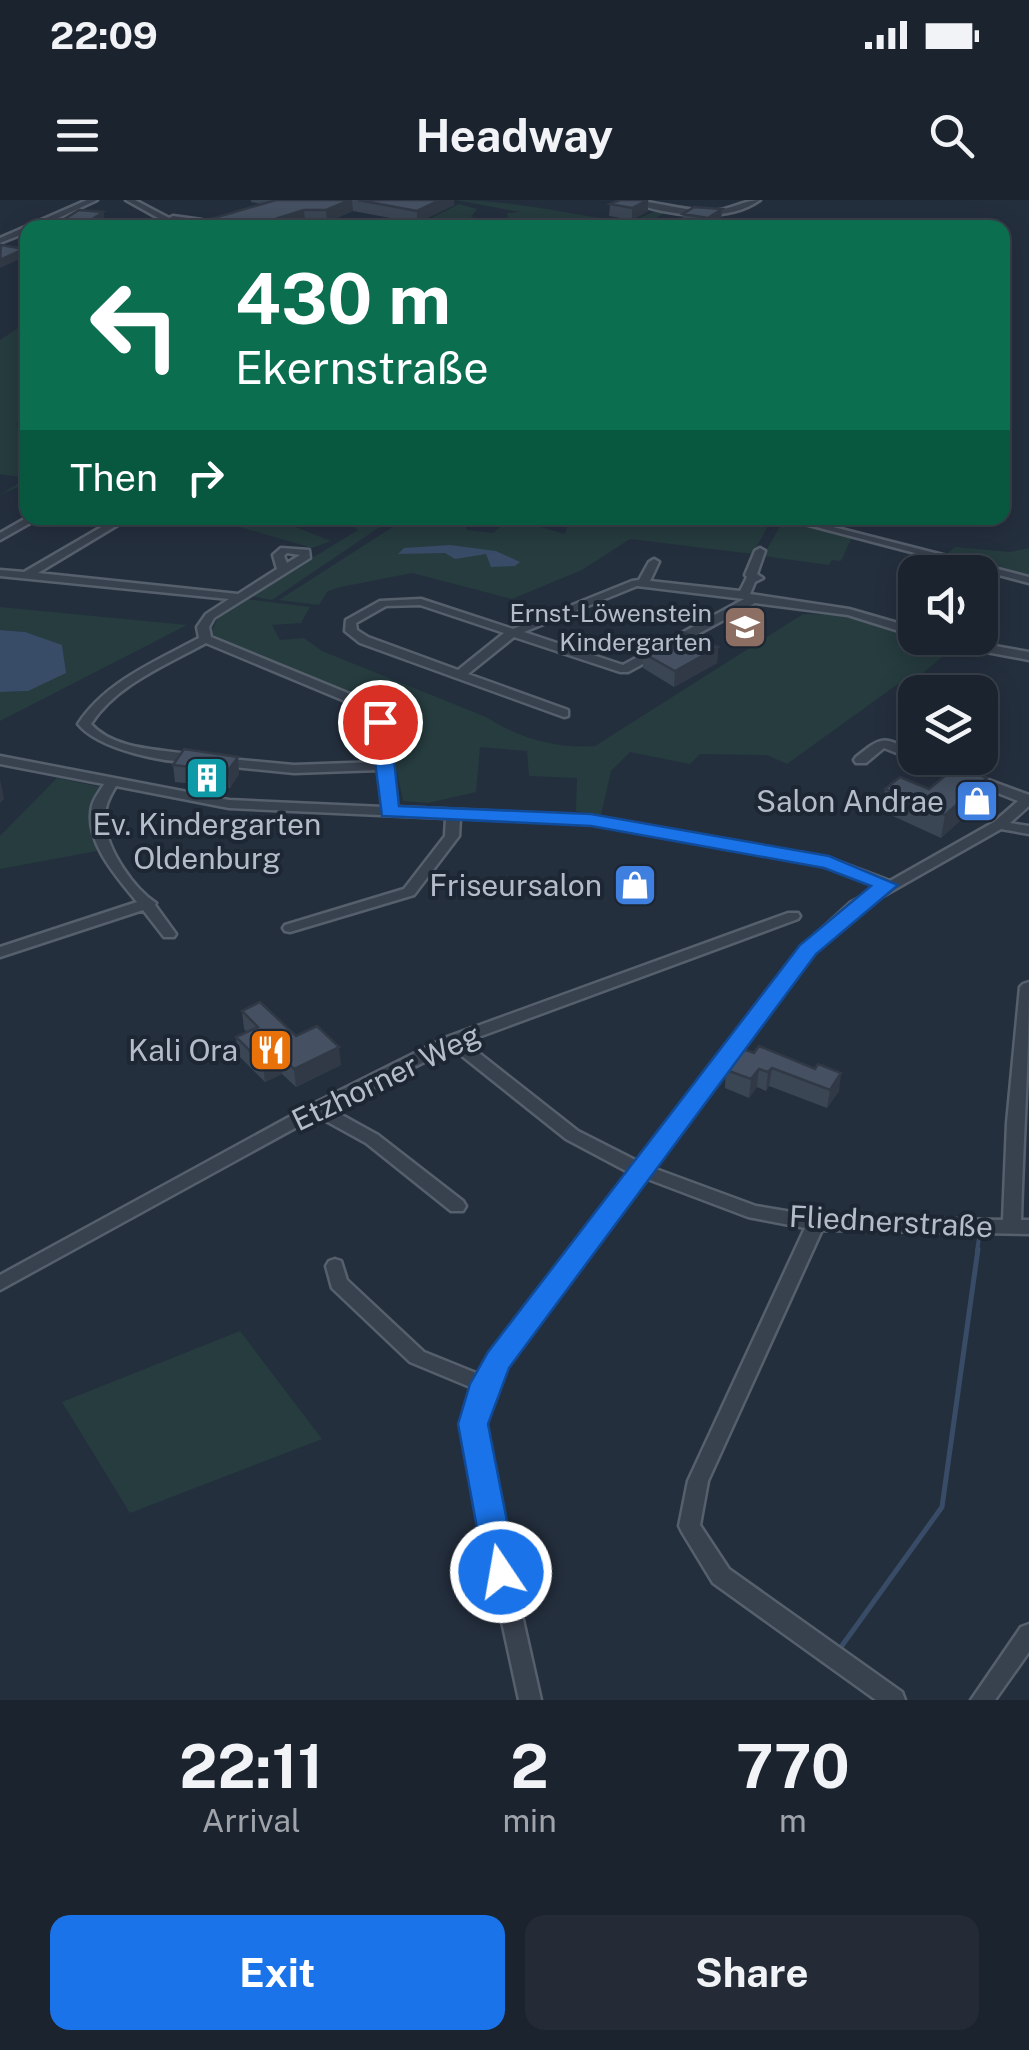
<!DOCTYPE html>
<html lang="en">
<head>
<meta charset="utf-8">
<style>
	body { margin:0; font-family:"Public Sans",sans-serif; background:#242b36; color:#f1f3f6; height:100vh; display:flex; flex-direction:column; font-size:38px; white-space:nowrap }
	* { box-sizing:border-box; margin:0 }
	p { font-size:32px; color:#a0a4aa }
	.icon { flex:none; width:55px; height:55px; fill:none; stroke:currentColor; stroke-width:2; stroke-linecap:round; stroke-linejoin:round }
	.map { position:relative; height:1500px; overflow:hidden }
	.details { display:flex; flex-direction:column; background:#1b232e; flex:1 }
	.details>* { flex:none }
	.banner { position:absolute; left:20px; top:20px; width:990px; height:305px; border-radius:20px; box-shadow:0 5px 25px #0003,0 0 0 2px #39404a; background:#0b6e4f; color:#fff; overflow:hidden }
	.controls { position:absolute; left:898px; top:355px; display:grid; gap:20px }
	.controls a { display:grid; place-items:center; width:100px; height:100px; border-radius:20px; background:#1b232e; box-shadow:0 5px 25px #0003,0 0 0 2px #39404a; font-size:50px }
	.pin { position:absolute; display:grid; place-items:center; width:85px; height:85px; color:#fff; margin:-42px; border:5px solid #fff; border-radius:50%; box-shadow:0 2px 10px #0007 }
	.me { position:absolute; width:110px; margin:-55px; rotate:348deg; stroke-linejoin:round; filter:drop-shadow(0 0 8px #0008) }
	.turn { display:flex; align-items:center; gap:35px; height:210px; padding:0 50px; font-size:45px }
	.turn .icon { width:130px; height:130px; stroke-width:2.5 }
	.turn b { display:block; font-size:70px; line-height:85px }
	.then { display:flex; align-items:center; height:95px; padding:0 50px; background:#0003; gap:20px; font-size:38px }
	.eta { display:flex; justify-content:space-evenly; align-items:center; height:170px; text-align:center }
	.eta b { font-size:60px; font-weight:700; line-height:70px }
	.button { display:flex; gap:20px; margin-top:auto; padding:20px 50px }
	.button a { flex:1; height:115px; border-radius:20px; background:#1a73e8; color:#fff; font-size:40px; font-weight:700; line-height:115px; text-align:center }
	.button a+a { background:#242b36; color:#f1f3f6 }
	.status { display:flex; justify-content:space-between; align-items:center; height:70px; padding:0 50px; background:#1b232e; direction:ltr }
	.status svg { height:28px; fill:currentColor }
	header { display:flex; justify-content:space-between; align-items:center; height:130px; padding:0 50px; background:#1b232e; font-size:45px; font-weight:700 }
	.map>svg:first-child { display:block }
	.green { fill:#263c3f }
	.water { fill:#394c67 }
	.lines { fill:none; stroke-linecap:round; stroke-linejoin:round }
	.stream-far1 { stroke:#394c67; stroke-width:4 }
	.stream { stroke:#394c67; stroke-width:5 }
	.minor-casing { stroke:#565f6c; stroke-width:5 }
	.minor { fill:#38414e; fill-rule:evenodd }
	.wall { fill:#3b4654 }
	.shaded-wall { fill:#303945 }
	.building { fill:#455162; stroke:#303945; stroke-width:2.5 }
	.route { fill:#1a73e8; stroke:#114b97; stroke-width:2.5 }
	.labels { text-anchor:middle; dominant-baseline:central; stroke-width:8; stroke-linejoin:round; paint-order:stroke }
	.far-poi-label { font-size:25px; fill:#b4bcc9; stroke:#1d2633; text-anchor:end }
	.poi-label { font-size:30px; fill:#b4bcc9; stroke:#1d2633; text-anchor:end }
	.street-label { font-size:30px; fill:#b4bcc9; stroke:#1d2633 }
</style>
</head>
<body>
<div class="status"><b>22:09</b><svg viewBox="0 0 49 12"><path d="M0 12V9h3v3zM5 12V6h3v6zM10 12V3h3v9zM15 12V0h3v12zM26 1h20v11H26zM47 4h2v5h-2z"/></svg></div>
<header><svg class="icon" aria-label="menu" viewBox="0 0 24 24"><path d="M4 6h16M4 12h16M4 18h16"/></svg>Headway<svg class="icon" aria-label="search" viewBox="0 0 24 24"><circle cx="10" cy="10" r="6"/><path d="M15 15l6 6"/></svg></header>
<div class="map">
<svg width="1029" height="1500" viewBox="0 0 1029 1500">
	<rect width="100%" height="100%" fill="#242f3e"/>
	<path class="green" d="M456,0C513,0 566,14 623,21C640,23 650,8 668,11L646,24L663,27L432,28L420,24L459,4L477,9L471,17L496,21L508,17L507,13L519,12Z
		M27,122V214L17,223L27,283L0,295L26,278L0,274V140Z
		M209,318H294L293,326L331,341L312,348Z
		M343,318H393L272,400L250,396L358,330Z
		M478,318L463,323L467,330L493,333L502,325L499,318H545L540,327L565,334L569,321L557,318L771,320L753,354L630,339L582,370L512,399L412,373L341,387L328,391L319,405L279,400L405,319Z
		M783,321L852,337L841,361L832,360L829,365L763,356Z
		M955,347L1010,352L1029,348V376L943,357Z
		M246,399L310,407L301,423L272,425L280,440L304,438L322,451L486,517C519,538 557,549 595,546L803,414L846,415L954,447L906,487L898,484L787,564L767,555L700,554L690,564L630,552L611,571L601,615L576,611L577,578L529,576L527,551L480,547L476,592L428,603L403,601L386,521L374,505L209,437L218,417Z
		M0,407L187,425L0,521V492L28,491L25,432L0,430Z
		M57,578L101,587C81,607 90,626 97,651L0,669V636Z
		M240,1131L322,1239L130,1313L62,1202Z"/>
	<path class="water" d="M450,345L496,351L520,362L515,366L491,367L486,354L455,359L445,353L398,354L404,348Z
		M0,430L25,432L62,445L66,473L28,491L0,492Z"/>
	<g class="lines">
		<path class="stream-far1" d="M977,1051L979,1038"/>
		<path class="stream" d="M841,1447L942,1307L978,1049"/>
		<g class="minor-casing">
			<path id="minor" d="M87,0H97L37,28H28V32L0,43V38Z
				M126,0H135L169,18L173,16L202,20L184,26L186,28H176Z
				M625,0C655,0 683,12 713,11C730,10 744,0 760,0C725,25 663,15 625,0Z
				M28,317L39,318L0,340V333Z
				M109,318H119L121,323L38,373L238,394L277,369L273,355L281,348L309,350L310,358L214,418L209,427L211,437L372,503L386,522L396,607L591,616L829,658L890,681L994,622L1018,601L884,548L866,563H856L854,560L856,557C885,534 882,538 915,551V558H929L1029,595V606L1010,623L1029,626V634L1001,629L860,709L813,752L653,968L756,1006L816,1016L1003,1020L1007,923L1020,787L1023,784L1029,782C1029,862 1023,941 1021,1020H1029V1034L822,1030L708,1281L700,1325L729,1369L902,1492L905,1500H876L713,1383L682,1332L679,1326L688,1281L805,1028L748,1017L645,978L506,1165L487,1212L484,1246L541,1500H519L464,1246L467,1212L475,1189L410,1162L332,1088L326,1066L329,1061L335,1059L341,1061L347,1080L424,1152L481,1175L492,1155L630,973L566,939L452,848L331,909L378,935L463,1001L466,1006L463,1011H451L366,943L317,916L0,1090V1075L311,905L447,837L788,713H798L800,716L798,719L465,842L578,931L639,962L803,746L850,703L879,687L826,666L591,624L460,618L459,636L414,695L290,732L285,731L283,728L285,725L404,689L445,636L446,618L229,608L116,586C109,598 103,609 105,624C108,651 134,689 156,703L155,705L176,734L174,737H164L143,710L0,757V747L137,702C117,677 84,642 92,606C94,598 100,591 104,584L0,564V556L229,600L383,607L379,570L294,573L214,565L212,562L219,558L294,565L378,562L374,522L364,509L206,443C166,465 116,485 91,524C116,552 166,549 201,556L203,559L201,562C168,564 99,550 78,524C105,482 156,461 199,438L197,427L206,414L229,399L0,376V370L24,372L110,322ZM287,353L300,355L287,363L284,356Z
				M782,318H798L1029,377V383Z
				M760,348L765,351L757,374L763,378L755,382L750,394L849,409L915,428V436L848,415L755,403L628,472H620L514,437L468,474L568,510V516L564,517L360,443L345,431L346,420L380,401L421,399L513,429L632,381L639,380L649,362L654,359L659,362L650,381L740,391L747,377L745,375L755,351ZM637,386L744,399L623,465L524,432ZM420,405L504,433L458,470L368,437L357,430L356,423L386,406Z
				M927,438H949L1029,452V460L933,442Z
				M1029,1424V1452L995,1500H971L1021,1427Z"/>
		</g>
		<use href="#minor" class="minor"/>
	</g>
	<path class="wall" d="M251,0H454V5L417,23L353,11L327,22L305,21L286,28H215L214,18L261,4L251,2Z
		M648,0V11L632,20L609,16L610,4Z
		M722,9L721,20L710,28L682,26L683,14Z
		M103,12L105,24L99,28H64L63,20Z
		M718,447L717,463L674,487L643,468V453Z
		M238,557L239,574L230,588L175,582L173,565Z
		M885,589H929L983,600L941,638L882,611Z
		M242,811L296,836L341,865L296,887L282,874L265,882L238,855L236,837L247,832L244,829Z
		M743,849L839,891L827,908L769,886L766,891L757,887L749,898L725,888L726,870Z"/>
	<path class="shaded-wall" d="M350,0H352L353,11L327,22L326,10Z
		M440,0H454V5L417,23V11Z
		M648,0V11L632,20V8Z
		M722,9L721,20L710,28H707L708,18Z
		M304,10L305,21L286,28H246Z
		M103,12L105,24L99,28H88V22Z
		M24,49L25,57L0,68V60Z
		M718,447L717,463L674,487L675,471Z
		M238,557L239,574L230,588L228,571Z
		M987,578L983,600L941,638L945,615Z
		M0,579L4,599L0,603Z
		M339,847L341,865L296,887L294,869Z
		M280,855L282,874L265,882L263,864Z
		M772,868L769,886L766,891L768,872Z
		M759,869L757,887L749,898L751,879Z
		M841,873L839,891L827,908L830,890Z"/>
	<path class="building" d="M276,0H350L326,10H304L246,28L214,18Z
		M358,0H440L417,11Z
		M620,0H648L632,8L610,4Z
		M694,7L722,9L708,18L683,14Z
		M79,10L103,12L88,22L63,20Z
		M1,45L24,49L0,60Z
		M682,432L718,447L675,471L643,453Z
		M184,549L238,557L228,571L173,565Z
		M957,566L987,578L945,615L885,589L900,577L929,589Z
		M260,802L296,836L317,826L339,847L294,869L280,855L263,864L236,837L258,827L242,811Z
		M759,846L815,869L818,864L841,873L830,890L772,868L768,872L759,869L751,879L726,870L743,849L754,853Z"/>
	<path class="route" d="M380,516L390,522L399,606L591,614L829,656L898,685L816,754L509,1168L488,1224L517,1372L513,1382L501,1386L490,1382L485,1372L458,1224L470,1184L488,1152L800,745L871,686L824,668L591,626L382,616L370,522Z"/>
	<defs>
		<g id="school-square" transform="scale(2.25)"><rect x="-9" y="-9" width="18" height="18" rx="4" fill="#8d6e63" stroke="#1d2633"/><path d="M0-5L7-2L0 1L-7-2ZM-4 1L0 2.5L4 1V4Q0 6-4 4Z" fill="#fff"/></g>
		<g id="building-square" transform="scale(2.25)"><rect x="-9" y="-9" width="18" height="18" rx="4" fill="#0f9aa8" stroke="#1d2633"/><path d="M-4-6H4V6H1V3H-1V6H-4ZM-2.5-4.3h1.7v1.8h-1.7ZM.8-4.3h1.7v1.8H.8ZM-2.5-1h1.7V.8h-1.7ZM.8-1h1.7V.8H.8Z" fill="#fff"/></g>
		<g id="shop-square" transform="scale(2.25)"><rect x="-9" y="-9" width="18" height="18" rx="4" fill="#3f7fe0" stroke="#1d2633"/><path d="M-5-2.5h2.3a2.7 3.5 0 0 1 5.4 0H5L5.5 6h-11ZM-1.5-2.5h3a1.5 2.3 0 0 0-3 0Z" fill="#fff"/></g>
		<g id="restaurant-square" transform="scale(2.25)"><rect x="-9" y="-9" width="18" height="18" rx="4" fill="#e8710a" stroke="#1d2633"/><path d="M-5-6h1v4h1v-4h1v4h1v-4h1v5L-1.5 .5V6h-2V.5L-5-1ZM5-6V6H3V1.5H1.5Q1.5-4 5-6Z" fill="#fff"/></g>
	</defs>
	<g fill-rule="evenodd">
		<use href="#school-square" x="745" y="427"/>
		<use href="#building-square" x="207" y="578"/>
		<use href="#shop-square" x="977" y="601"/>
		<use href="#shop-square" x="635" y="685"/>
		<use href="#restaurant-square" x="271" y="850"/>
	</g>
	<g class="labels">
		<g class="far-poi-label">
			<text x="712" y="413">Ernst-Löwenstein<tspan x="712" dy="29">Kindergarten</tspan></text>
		</g>
		<g class="poi-label">
			<text x="944" y="601">Salon Andrae</text>
			<text x="207" y="624" text-anchor="middle">Ev. Kindergarten<tspan x="207" dy="34">Oldenburg</tspan></text>
			<text x="602" y="685">Friseursalon</text>
			<text x="238" y="850">Kali Ora</text>
		</g>
		<g class="street-label">
			<text transform="translate(386 877) rotate(-26)">Etzhorner Weg</text>
			<text transform="translate(891 1021) rotate(3)">Fliednerstraße</text>
		</g>
	</g>
</svg>
<div class="controls">
<a><svg class="icon" aria-label="sound" viewBox="0 0 24 24"><path d="M4 9h4l5-4v14l-5-4H4zM17 9q2 3 0 6"/></svg></a>
<a><svg class="icon" aria-label="layers" viewBox="0 0 24 24"><path d="M12 4l9 5-9 5-9-5zM3 14l9 5 9-5"/></svg></a>
</div>
<div class="pin" style="left:380px;top:522px;background:#d93025"><svg class="icon" aria-label="arrive" viewBox="0 0 24 24"><path d="M6 21V4h12l-3 4 3 4H6"/></svg></div>
<svg class="me" style="left:501px;top:1372px" viewBox="-20 -20 40 40"><circle r="17" fill="#1a73e8" stroke="#fff" stroke-width="3"/><path d="M0-11L8 9 0 5-8 9z" fill="#fff"/></svg>
<div class="banner">
<div class="turn"><svg class="icon" aria-label="left" viewBox="0 0 24 24"><path d="M17 20v-9H6M10 6l-5 5 5 5"/></svg><div><b>430 m</b>Ekernstraße</div></div>
<div class="then">Then<svg class="icon" aria-label="right" viewBox="0 0 24 24"><path d="M7 20v-9h11M14 6l5 5-5 5"/></svg></div>
</div>
</div>
<section class="details">
<div class="eta">
<div><b>22:11</b><p>Arrival</p></div>
<div><b>2</b><p>min</p></div>
<div><b>770</b><p>m</p></div>
</div>
<div class="button"><a>Exit</a><a>Share</a></div>
</section>
</body>
</html>
